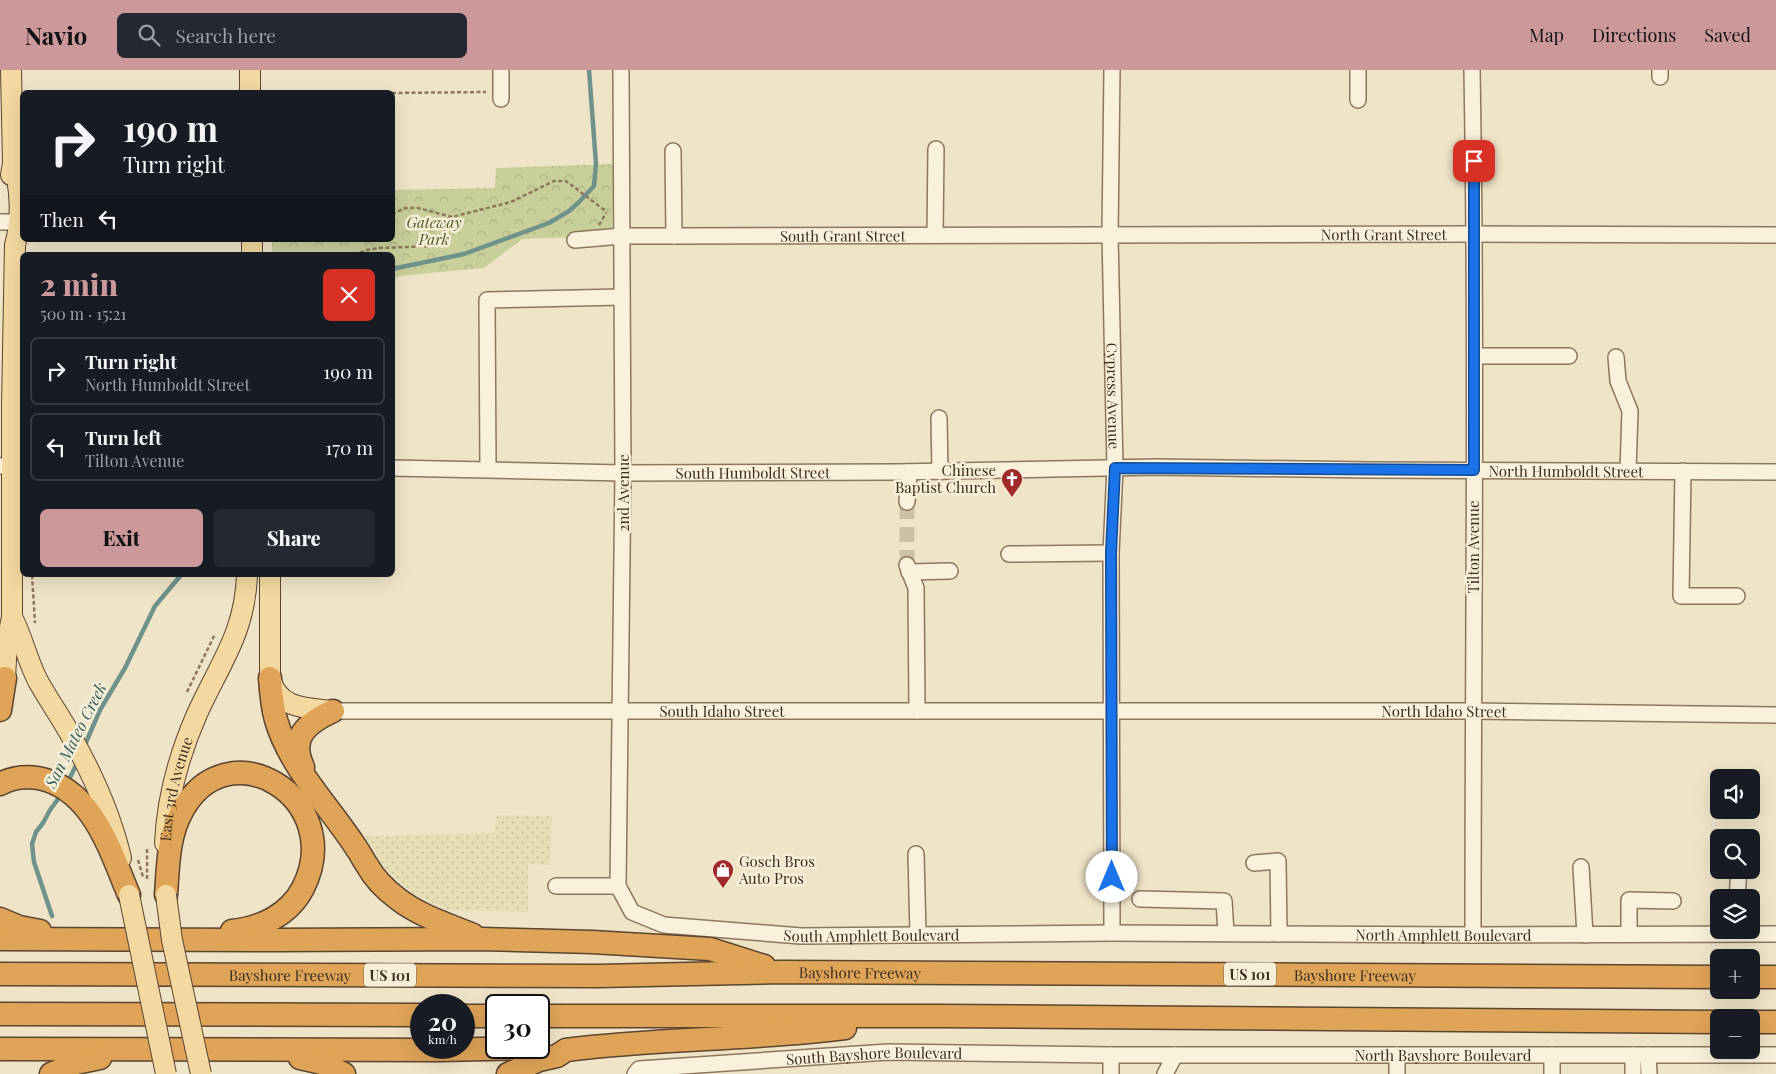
<!DOCTYPE html>
<html lang="en">
<head>
<meta charset="utf-8">
<style>
	body { margin:0; font-family:"Playfair Display",serif; background:#242831; color:#f1f3f6; height:100vh; display:flex; flex-direction:column; font-size:19px; white-space:nowrap }
	* { box-sizing:border-box; margin:0 }
	p { font-size:16px; color:#9ea1a6 }
	.icon { flex:none; width:28px; height:28px; fill:none; stroke:currentColor; stroke-width:2; stroke-linecap:round; stroke-linejoin:round }
	.map { position:relative; flex:1; overflow:hidden }
	.side { position:absolute; left:20px; top:182px; width:375px; height:325px; display:flex; flex-direction:column; background:#171b24; border-radius:8px; box-shadow:0 5px 20px #0002 }
	.side>* { flex:none }
	.top-card { position:absolute; left:20px; top:20px; width:375px; height:152px; border-radius:8px; box-shadow:0 5px 20px #0002; background:#171b24; color:#f1f3f6; overflow:hidden }
	.buttons { position:absolute; left:1710px; top:699px; display:grid; gap:10px }
	.buttons a { display:grid; place-items:center; width:50px; height:50px; border-radius:8px; background:#171b24; box-shadow:0 5px 20px #0002; font-size:25px }
	.speed { position:absolute; left:410px; top:924px; display:flex; gap:10px; font-size:25px; font-weight:700; text-align:center }
	.speed>* { display:grid; place-content:center; width:65px; height:65px; border-radius:50%; background:#171b24; box-shadow:0 5px 20px #0002; line-height:1 }
	.speed small { font-size:12px; font-weight:400 }
	.speed .limit { border:2px solid #111; border-radius:8px; background:#fff; color:#111 }
	.pin { position:absolute; display:grid; place-items:center; width:42px; height:42px; color:#fff; margin:-21px; border-radius:10px; box-shadow:0 2px 8px #0006 }
	.me { position:absolute; width:55px; margin:-28px; rotate:0deg; stroke-linejoin:round; filter:drop-shadow(0 0 4px #0008) }
	.turn { display:flex; align-items:center; gap:18px; height:105px; padding:0 20px; font-size:22px }
	.turn .icon { width:65px; height:65px; stroke-width:2.5 }
	.turn b { display:block; font-size:35px; line-height:42px }
	.then { display:flex; align-items:center; height:48px; padding:0 20px; background:#0003; gap:10px; font-size:19px }
	.round { display:grid; place-items:center; flex:none; width:52px; height:52px; border-radius:8px; background:#242831 }
	.head { display:flex; align-items:center; justify-content:space-between; height:85px; padding:0 20px }
	h1 { font-size:30px; font-weight:800; line-height:38px; color:#cc999b }
	.cta { display:flex; gap:10px; margin-top:auto; padding:10px 20px }
	.cta a { flex:1; height:58px; border-radius:8px; background:#cc999b; color:#111; font-size:20px; font-weight:800; line-height:58px; text-align:center }
	.cta a+a { background:#242831; color:#f1f3f6 }
	ul { padding:0; list-style:none }
	li { display:flex; align-items:center; gap:15px; height:68px; margin:0 10px 8px; padding:0 10px; border:2px solid #363941; border-radius:8px }
	li div { flex:1 }
	li b { display:block; font-size:19px }
	li em { font-style:normal }
	header { display:flex; align-items:center; gap:30px; box-sizing:border-box; height:70px; padding:0 25px; background:#cc999b; color:#111 }
	header strong { font-size:24px }
	nav { display:flex; gap:28px; margin-inline-start:auto; font-size:18px }
	.search { width:350px; height:45px; background:#242831; display:flex; align-items:center; gap:12px; box-sizing:border-box; padding:0 18px; border-radius:8px; color:#9ea1a6; font-size:19px }
	.map>svg:first-child { display:block }
	.farmland { fill:url(#farmland-dots) }
	.park { fill:url(#park-crowns) }
	.lines { fill:none; stroke-linecap:round; stroke-linejoin:round }
	.stream { stroke:#6f938a; stroke-width:4.5 }
	.minor-tunnel { stroke:#ccc0a6; stroke-width:15; stroke-dasharray:15 8; stroke-linecap:butt }
	.minor-casing { stroke:#8d765c; stroke-width:18 }
	.major-casing { stroke:#5b4430; stroke-width:22 }
	.highway-casing { stroke:#5b4430; stroke-width:25 }
	.path { stroke:#8d765c; stroke-width:2.5; stroke-dasharray:4 2.5; stroke-linecap:butt }
	.minor { stroke:#faf1dc; stroke-width:15 }
	.major { stroke:#f3d9a0; stroke-width:20 }
	.highway { stroke:#e0a458; stroke-width:22 }
	.major-bridge-casing { stroke:#5b4430; stroke-width:22; stroke-linecap:butt }
	.major-bridge { stroke:#f3d9a0; stroke-width:20 }
	.route-casing { stroke:#114b97; stroke-width:12 }
	.route { stroke:#1a73e8; stroke-width:9 }
	.labels { text-anchor:middle; dominant-baseline:central; stroke-width:5; stroke-linejoin:round; paint-order:stroke }
	.shield { fill:#f7eed8; stroke:#756857; stroke-width:1 }
	.shield-label { font-size:14px; font-weight:bold; fill:#3d2e20 }
	.park-label { font-size:15px; font-style:italic; fill:#4d5a26; stroke:#f7eed8 }
	.street-label { font-size:15px; fill:#3d2e20; stroke:#f7eed8 }
	.poi-label { font-size:15px; fill:#3d2e20; stroke:#f7eed8; text-anchor:end }
	.water-label { font-size:16px; font-style:italic; fill:#2f5d5a; stroke:#f7eed8 }
</style>
</head>
<body>
<header>
<strong>Navio</strong>
<div class="search"><svg class="icon" aria-label="search" viewBox="0 0 24 24"><circle cx="10" cy="10" r="6"/><path d="M15 15l6 6"/></svg>Search here</div>
<nav><a>Map</a><a>Directions</a><a>Saved</a></nav>
</header>
<div class="map">
<svg width="1776" height="1004" viewBox="0 0 1776 1004">
	<defs>
		<pattern id="farmland-dots" width="8" height="8" patternUnits="userSpaceOnUse" patternTransform="scale(1.25)"><rect width="8" height="8" fill="#e6deb5"/><path d="M2 2h.1M6 6h.1" fill="none" stroke="#c6bf9b" stroke-width="1.8" stroke-linecap="round"/></pattern>
		<pattern id="park-crowns" width="20" height="18" patternUnits="userSpaceOnUse" patternTransform="scale(1.25)"><rect width="20" height="18" fill="#c9cf9b"/><path d="M2 6a3 3 0 1 1 6 0M12 15a3 3 0 1 1 6 0" fill="none" stroke="#aeb285"/></pattern>
	</defs>
	<rect width="100%" height="100%" fill="#f0e4c8"/>
	<path class="farmland" d="M497,745L552,746L550,795L528,794V842L448,840L415,825L386,799L365,766L494,763Z"/>
	<path class="park" d="M614,94L612,166L522,169L484,198L399,206L393,210L392,185H272V170H392L393,120L495,118L496,98Z"/>
	<g class="lines">
		<path class="stream" d="M392,199L464,184L549,153L569,141L578,133L594,116L596,94L589,0
			M84,677L100,640L125,598L155,536L181,505
			M67,714L78,691
			M52,846L34,792L32,774L36,762L43,753L50,740L61,725"/>
		<path class="minor-tunnel" d="M907,495V432"/>
		<g class="minor-casing">
			<g id="minor">
				<path id="s1" d="M621,0L623,403L618,816L632,842L664,855L801,866L1112,863L1473,865L1776,864"/>
				<path id="s2" d="M1112,0L1110,165L1115,398L1111,483L1112,863"/>
				<path d="M1472,0C1477,288 1473,577 1473,865"/>
				<path d="M1660,7V0"/>
				<path d="M501,29V0"/>
				<path d="M1358,30V0"/>
				<path d="M673,81L674,166"/>
				<path d="M0,152H10"/>
				<path d="M935,165L936,79"/>
				<path id="s3" d="M575,170L622,166H674L1475,164L1776,165"/>
				<path d="M1475,286H1569"/>
				<path d="M1616,287L1618,311L1630,341L1628,401"/>
				<path d="M939,348L940,402"/>
				<path d="M0,396H22"/>
				<path id="s4" d="M392,398L623,403L896,402L1156,397L1369,400L1776,402"/>
				<path d="M488,399L487,230L622,227"/>
				<path d="M1683,401L1681,526H1737"/>
				<path d="M907,432L909,402"/>
				<path d="M1009,484L1111,483"/>
				<path d="M907,495L916,518L917,641"/>
				<path d="M909,502L950,501"/>
				<path id="s5" d="M333,641H1472L1776,645"/>
				<path d="M916,784L918,865"/>
				<path d="M1254,793L1278,791L1279,864"/>
				<path d="M1581,797L1585,865"/>
				<path d="M556,816H618"/>
				<path d="M1737,828L1739,800"/>
				<path d="M1140,829L1224,831L1226,863"/>
				<path d="M1629,864V830L1673,831"/>
				<path d="M1111,985V1004"/>
				<path d="M1648,985L1649,1004"/>
				<path id="s6" d="M635,1004L639,999L888,982L1111,985H1776"/>
				<path d="M1165,1004L1175,985"/>
				<path d="M1397,1004V985"/>
				<path d="M1552,1004V985"/>
				<path d="M1633,1004V985"/>
			</g>
		</g>
		<g class="major-casing">
			<g id="major">
				<path d="M250,0V22"/>
				<path d="M13,93C21,117 22,151 15,175L12,336V547C23,568 27,590 38,611C48,629 60,646 70,664C92,703 111,745 121,788"/>
				<path d="M11,105L13,93L11,0"/>
				<path d="M252,170V185"/>
				<path d="M270,505V608C278,639 306,638 333,641"/>
				<path d="M0,613L5,608L7,572L12,547"/>
				<path id="s7" d="M165,773C167,728 179,685 197,644C220,593 245,563 247,505"/>
			</g>
		</g>
		<g class="highway-casing">
			<g id="highway">
				<path d="M270,608C271,622 272,636 276,650C290,698 331,738 357,779C361,784 363,790 367,795C374,808 386,820 398,829C420,846 447,854 473,865"/>
				<path d="M0,640L5,608"/>
				<path d="M303,697C289,667 307,653 333,641"/>
				<path d="M0,714C11,708 25,706 38,708C92,718 110,780 129,825"/>
				<path d="M166,825C168,798 168,767 181,743C227,654 348,729 303,818C289,845 261,858 232,861"/>
				<path d="M0,849L19,857L40,861"/>
				<path d="M0,869L275,870L481,869L592,872L710,879L764,896"/>
				<path id="s8" d="M0,904L599,906L781,902L1719,907"/>
				<path d="M1751,907H1776"/>
				<path d="M0,944L421,945"/>
				<path d="M464,946H496"/>
				<path d="M539,946H940L1719,952"/>
				<path d="M1751,952H1776"/>
				<path d="M0,979L440,980L526,978"/>
				<path d="M300,988L322,993L344,1004"/>
				<path d="M51,1004L76,993L100,988"/>
				<path d="M508,1004L539,990L557,986L566,980C659,968 752,970 845,958"/>
			</g>
		</g>
		<path class="path" d="M278,22H280
			M392,23L486,22
			M392,144L405,138H418L452,147L511,132L554,111H566L607,142
			M599,155L606,143
			M354,185L367,180L379,178L435,176L452,147
			M32,505L35,553
			M187,622L215,564
			M138,790L143,807
			M147,809V777"/>
		<use href="#minor" class="minor"/>
		<use href="#major" class="major"/>
		<use href="#highway" class="highway"/>
		<g class="major-bridge-casing">
			<path id="major-bridge" d="M129,825L166,1004
				M166,825L172,870L201,1004"/>
		</g>
		<use href="#major-bridge" class="major-bridge"/>
	</g>
	<g class="lines">
		<g class="route-casing">
			<path id="route" d="M1112,807L1111,483L1115,398L1474,400V91"/>
		</g>
		<use href="#route" class="route"/>
	</g>
	<defs>
		<g id="church-pin" transform="scale(1.125)"><path d="M0 17L-7.5 6A9.5 9.5 0 1 1 7.5 6Z" fill="#9e2a2b" stroke="#f7eed8"/><path d="M-1.2-6h2.4v3.5h3.3v2.4h-3.3V6h-2.4V-.1h-3.3v-2.4h3.3Z" fill="#fff"/></g>
		<g id="shop-pin" transform="scale(1.125)"><path d="M0 17L-7.5 6A9.5 9.5 0 1 1 7.5 6Z" fill="#9e2a2b" stroke="#f7eed8"/><path d="M-5-2.5h2.3a2.7 3.5 0 0 1 5.4 0H5L5.5 6h-11ZM-1.5-2.5h3a1.5 2.3 0 0 0-3 0Z" fill="#fff"/></g>
	</defs>
	<g fill-rule="evenodd">
		<use href="#church-pin" x="1012" y="409"/>
		<use href="#shop-pin" x="723" y="800"/>
	</g>
	<g class="labels">
		<g class="shield">
			<rect x="1224" y="892.5" width="52" height="23" rx="4"/>
			<rect x="364" y="893.5" width="52" height="23" rx="4"/>
		</g>
		<g class="shield-label">
			<text x="1250" y="904">US 101</text>
			<text x="390" y="905">US 101</text>
		</g>
		<g class="park-label">
			<text x="434" y="152">Gateway<tspan x="434" dy="17">Park</tspan></text>
		</g>
		<g class="street-label">
			<text stroke="none"><textPath href="#s3" startOffset="809">North Grant Street</textPath></text>
			<text stroke="none"><textPath href="#s3" startOffset="268">South Grant Street</textPath></text>
			<text stroke="none"><textPath href="#s2" startOffset="326">Cypress Avenue</textPath></text>
			<text stroke="none"><textPath href="#s4" startOffset="1174">North Humboldt Street</textPath></text>
			<text stroke="none"><textPath href="#s4" startOffset="361">South Humboldt Street</textPath></text>
			<text transform="translate(623 423) rotate(-90)">2nd Avenue</text>
			<text transform="translate(1473 477) rotate(-90)">Tilton Avenue</text>
			<text stroke="none"><textPath href="#s5" startOffset="389">South Idaho Street</textPath></text>
			<text stroke="none"><textPath href="#s5" startOffset="1111">North Idaho Street</textPath></text>
			<text stroke="none"><textPath href="#s7" startOffset="55">East 3rd Avenue</textPath></text>
			<text stroke="none"><textPath href="#s1" startOffset="1088">South Amphlett Boulevard</textPath></text>
			<text stroke="none"><textPath href="#s1" startOffset="1660">North Amphlett Boulevard</textPath></text>
			<text stroke="none"><textPath href="#s8" startOffset="860">Bayshore Freeway</textPath></text>
			<text stroke="none"><textPath href="#s8" startOffset="290">Bayshore Freeway</textPath></text>
			<text stroke="none"><textPath href="#s8" startOffset="1355">Bayshore Freeway</textPath></text>
			<text stroke="none"><textPath href="#s6" startOffset="811">North Bayshore Boulevard</textPath></text>
			<text stroke="none"><textPath href="#s6" startOffset="242">South Bayshore Boulevard</textPath></text>
		</g>
		<g class="poi-label">
			<text x="996" y="400">Chinese<tspan x="996" dy="17">Baptist Church</tspan></text>
			<text x="739" y="791" text-anchor="start">Gosch Bros<tspan x="739" dy="17">Auto Pros</tspan></text>
		</g>
		<g class="water-label">
			<text transform="translate(75 665) rotate(-63)">San Mateo Creek</text>
		</g>
	</g>
</svg>
<div class="buttons">
<a><svg class="icon" aria-label="sound" viewBox="0 0 24 24"><path d="M4 9h4l5-4v14l-5-4H4zM17 9q2 3 0 6"/></svg></a>
<a><svg class="icon" aria-label="search" viewBox="0 0 24 24"><circle cx="10" cy="10" r="6"/><path d="M15 15l6 6"/></svg></a>
<a><svg class="icon" aria-label="layers" viewBox="0 0 24 24"><path d="M12 4l9 5-9 5-9-5zM3 14l9 5 9-5"/></svg></a>
<a>+</a>
<a>−</a>
</div>
<div class="speed"><div>20<small>km/h</small></div><div class="limit">30</div></div>
<div class="pin" style="left:1474px;top:91px;background:#d93025"><svg class="icon" aria-label="arrive" viewBox="0 0 24 24"><path d="M6 21V4h12l-3 4 3 4H6"/></svg></div>
<svg class="me" style="left:1112px;top:807px" viewBox="-20 -20 40 40"><circle r="19" fill="#fff"/><path d="M0-13L10 11 0 6-10 11z" fill="#1a73e8"/></svg>
<div class="top-card">
<div class="turn"><svg class="icon" aria-label="right" viewBox="0 0 24 24"><path d="M7 20v-9h11M14 6l5 5-5 5"/></svg><div><b>190 m</b>Turn right</div></div>
<div class="then">Then<svg class="icon" aria-label="left" viewBox="0 0 24 24"><path d="M17 20v-9H6M10 6l-5 5 5 5"/></svg></div>
</div>
<section class="side">
<div class="head"><div><h1>2 min</h1><p>500 m · 15:21</p></div><a class="round" style="background:#d93025;color:#fff"><svg class="icon" aria-label="close" viewBox="0 0 24 24"><path d="M6 6l12 12M18 6L6 18"/></svg></a></div>
<ul>
<li><svg class="icon" aria-label="right" viewBox="0 0 24 24"><path d="M7 20v-9h11M14 6l5 5-5 5"/></svg><div><b>Turn right</b><p>North Humboldt Street</p></div><em>190 m</em></li>
<li><svg class="icon" aria-label="left" viewBox="0 0 24 24"><path d="M17 20v-9H6M10 6l-5 5 5 5"/></svg><div><b>Turn left</b><p>Tilton Avenue</p></div><em>170 m</em></li>
</ul>
<div class="cta"><a>Exit</a><a>Share</a></div>
</section>
</div>
</body>
</html>
